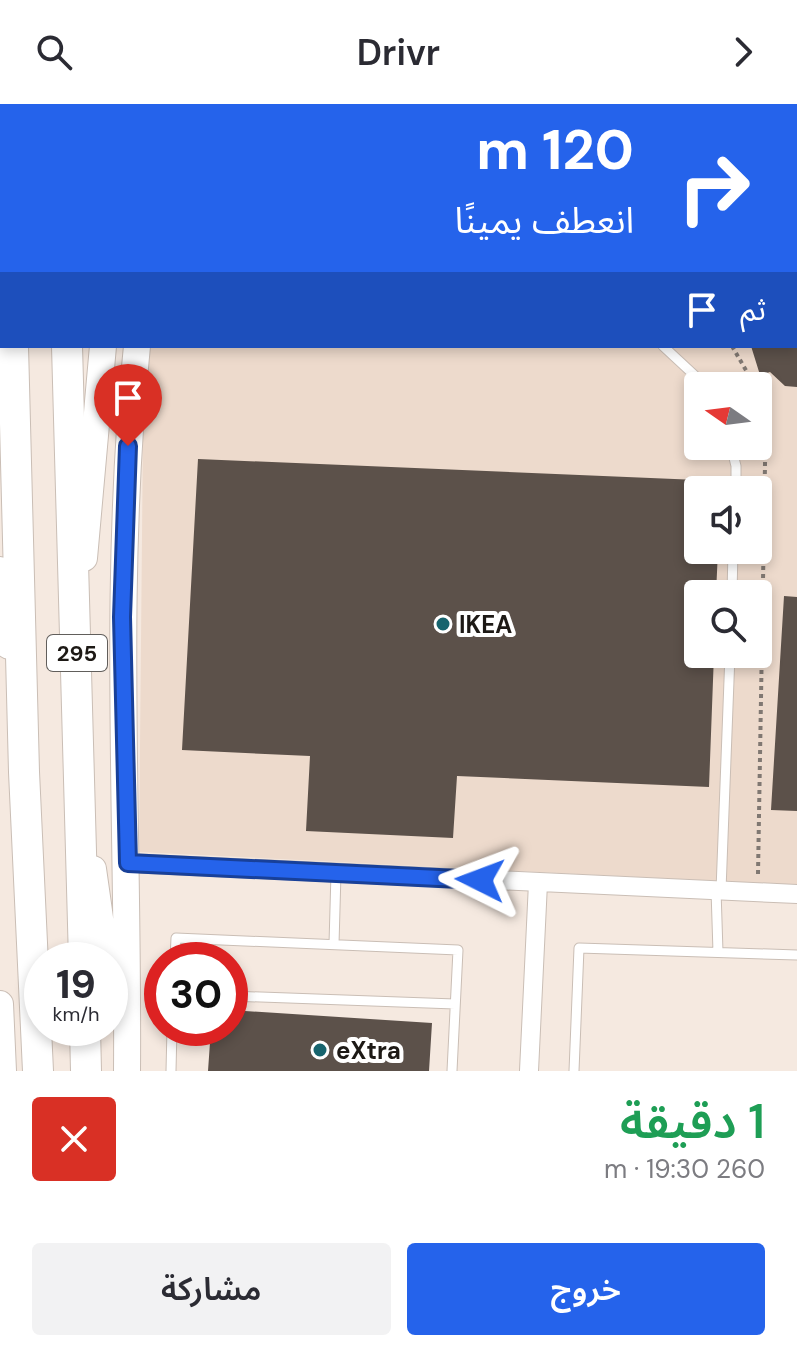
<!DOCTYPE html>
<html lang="ar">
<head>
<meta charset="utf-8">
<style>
	body { margin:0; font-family:"DM Sans","Noto Sans Arabic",sans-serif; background:#f2f2f3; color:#2b2b33; direction:rtl; height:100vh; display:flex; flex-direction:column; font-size:30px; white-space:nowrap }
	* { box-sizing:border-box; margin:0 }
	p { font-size:26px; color:#7c7c81 }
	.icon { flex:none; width:44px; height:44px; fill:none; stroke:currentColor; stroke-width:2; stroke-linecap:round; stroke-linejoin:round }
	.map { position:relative; height:967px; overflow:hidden; direction:ltr }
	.drawer { display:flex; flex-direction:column; background:#fff; flex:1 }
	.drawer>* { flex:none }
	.banner { position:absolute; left:0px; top:0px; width:798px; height:244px; box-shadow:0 4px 12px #0003; direction:rtl; background:#2563eb; color:#fff; overflow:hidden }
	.needle { width:52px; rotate:284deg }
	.controls { position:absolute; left:684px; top:268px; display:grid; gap:16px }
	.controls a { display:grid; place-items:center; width:88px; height:88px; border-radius:8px; background:#fff; box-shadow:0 4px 12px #0003; font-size:40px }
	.speed { position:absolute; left:24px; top:838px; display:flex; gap:16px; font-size:40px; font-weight:700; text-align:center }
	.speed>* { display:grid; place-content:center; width:104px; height:104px; border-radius:50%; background:#fff; box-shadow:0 4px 12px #0003; line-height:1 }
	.speed small { font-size:20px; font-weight:400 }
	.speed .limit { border:12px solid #d22; background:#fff; color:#111 }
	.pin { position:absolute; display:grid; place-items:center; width:68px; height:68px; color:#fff; margin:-82px -34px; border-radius:50% 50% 50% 0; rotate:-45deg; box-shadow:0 0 8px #0007 }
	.pin .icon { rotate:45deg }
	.me { position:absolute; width:88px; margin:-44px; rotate:273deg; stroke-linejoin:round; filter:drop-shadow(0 0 6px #0008) }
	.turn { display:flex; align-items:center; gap:28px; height:168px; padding:0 32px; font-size:36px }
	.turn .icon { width:104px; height:104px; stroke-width:2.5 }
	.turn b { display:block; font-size:56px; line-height:68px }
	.then { display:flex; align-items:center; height:76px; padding:0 32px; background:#0003; gap:16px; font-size:30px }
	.round { display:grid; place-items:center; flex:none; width:84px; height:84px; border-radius:8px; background:#f2f2f3 }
	.headline { display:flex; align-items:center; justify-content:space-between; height:136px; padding:0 32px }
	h1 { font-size:48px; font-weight:600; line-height:60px; color:#1e9e55 }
	.primary-button { display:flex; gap:16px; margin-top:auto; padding:16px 32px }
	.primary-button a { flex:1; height:92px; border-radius:8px; background:#2563eb; color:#fff; font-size:32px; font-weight:600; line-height:92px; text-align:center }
	.primary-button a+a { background:#f2f2f3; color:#2b2b33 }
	header { display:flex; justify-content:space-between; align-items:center; height:104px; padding:0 32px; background:#fff; font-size:36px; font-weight:600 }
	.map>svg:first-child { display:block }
	.built { fill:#eddacc; fill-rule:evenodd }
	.building { fill:#5c514a }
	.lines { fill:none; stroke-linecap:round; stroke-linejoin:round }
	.lane-casing { stroke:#cabeb5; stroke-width:11 }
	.street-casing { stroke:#cabeb5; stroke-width:20 }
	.secondary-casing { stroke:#cabeb5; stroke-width:28 }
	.primary-casing { stroke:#cabeb5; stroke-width:32 }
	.path { stroke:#807872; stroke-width:4; stroke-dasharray:4 4; stroke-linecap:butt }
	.lane { stroke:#fff; stroke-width:9 }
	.street { stroke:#fff; stroke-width:18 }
	.secondary { stroke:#fff; stroke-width:26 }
	.primary { stroke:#fff; stroke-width:30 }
	.route-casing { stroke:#184099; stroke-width:20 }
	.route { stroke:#2563eb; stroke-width:14 }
	.poi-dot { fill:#17646e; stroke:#fff; stroke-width:3 }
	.labels { text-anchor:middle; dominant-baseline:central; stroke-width:8; stroke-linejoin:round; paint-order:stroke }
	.shield { fill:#fff; stroke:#615e5b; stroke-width:2 }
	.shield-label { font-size:22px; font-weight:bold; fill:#1d1915 }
	.poi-label { font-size:24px; font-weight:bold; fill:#1d1915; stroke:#fff; text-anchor:start }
</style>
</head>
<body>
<header><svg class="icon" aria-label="forward" viewBox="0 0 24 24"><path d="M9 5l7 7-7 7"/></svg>Drivr<svg class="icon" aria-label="search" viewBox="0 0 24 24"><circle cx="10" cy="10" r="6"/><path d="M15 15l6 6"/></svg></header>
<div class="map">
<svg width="797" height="967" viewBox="0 0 797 967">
	<rect width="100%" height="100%" fill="#f5e9e0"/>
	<path class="built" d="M170,0H797V781L139,748L143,327L150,242H796V2ZM698,282H758V342H698ZM698,386H758V446H698ZM698,490H758V550H698Z"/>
	<path class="building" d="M751,242H797V283L785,282L770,268L760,271Z
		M198,355L698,376V446H718L716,490H698V550H714L709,683L457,672L453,734L306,727L310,652L182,646Z
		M784,492L797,493V707L771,706Z
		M230,906L432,919L429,967H208L211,924H230Z"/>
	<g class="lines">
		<g class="lane-casing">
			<path id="lane" d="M203,2V0
				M663,242L706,282
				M731,342L736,362V386
				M732,490L733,446
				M716,786L718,848
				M721,786L730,550
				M334,840L336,769
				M175,856L176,834L458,846L452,967
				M230,892L455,900
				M171,967L172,924
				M574,967L579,844L797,851"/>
		</g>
		<g class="street-casing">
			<path id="street" d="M128,759L797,790
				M529,967L538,779"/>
		</g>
		<g class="secondary-casing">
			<path id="secondary" d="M111,0V2
				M152,2V0
				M84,454L103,242
				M0,466L9,542
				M93,765L106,856
				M0,900L3,967
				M127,967C129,725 112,483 137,242"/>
		</g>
		<g class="primary-casing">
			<path id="primary" d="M8,0V2
				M57,0V2
				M13,242L24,668L38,967
				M67,242L84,856
				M85,924L86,967"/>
		</g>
		<path class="path" d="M289,0L292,2
			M395,0L401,2
			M668,0V2
			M336,2V0
			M492,2V0
			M521,2V0
			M732,242L755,282
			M758,770L766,302L758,287"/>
		<use href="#lane" class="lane"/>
		<use href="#street" class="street"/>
		<use href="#secondary" class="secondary"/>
		<use href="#primary" class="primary"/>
	</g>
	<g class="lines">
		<g class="route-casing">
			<path id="route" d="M128,342L122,513L128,759L480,776"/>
		</g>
		<use href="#route" class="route"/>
	</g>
	<g class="poi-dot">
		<circle cx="443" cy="520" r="8"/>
		<circle cx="320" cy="946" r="8"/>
	</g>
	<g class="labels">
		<rect class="shield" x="47" y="531" width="60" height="36" rx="6"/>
		<g class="shield-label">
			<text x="77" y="549">295</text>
		</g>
		<g class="poi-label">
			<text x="459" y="520">IKEA</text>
			<text x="336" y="946">eXtra</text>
		</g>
	</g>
</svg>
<div class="controls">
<a><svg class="needle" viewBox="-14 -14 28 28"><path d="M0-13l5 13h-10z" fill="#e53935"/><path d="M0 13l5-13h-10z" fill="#7c7c81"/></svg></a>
<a><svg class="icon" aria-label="sound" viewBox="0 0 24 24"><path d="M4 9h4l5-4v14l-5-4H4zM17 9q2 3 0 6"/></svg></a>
<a><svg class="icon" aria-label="search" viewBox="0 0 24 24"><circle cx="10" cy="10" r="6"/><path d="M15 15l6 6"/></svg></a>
</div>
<div class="speed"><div>19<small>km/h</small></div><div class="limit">30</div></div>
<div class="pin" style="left:128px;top:342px;background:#d93025"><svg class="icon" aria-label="arrive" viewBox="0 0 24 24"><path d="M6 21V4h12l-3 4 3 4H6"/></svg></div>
<svg class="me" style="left:480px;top:776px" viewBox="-20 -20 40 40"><path d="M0-17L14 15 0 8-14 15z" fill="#2563eb" stroke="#fff" stroke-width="4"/></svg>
<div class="banner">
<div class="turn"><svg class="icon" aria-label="right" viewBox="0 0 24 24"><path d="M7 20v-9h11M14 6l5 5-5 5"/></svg><div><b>120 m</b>انعطف يمينًا</div></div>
<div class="then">ثم<svg class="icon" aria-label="arrive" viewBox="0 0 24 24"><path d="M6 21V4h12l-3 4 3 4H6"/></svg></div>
</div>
</div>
<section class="drawer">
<div class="headline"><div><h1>1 دقيقة</h1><p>260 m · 19:30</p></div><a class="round" style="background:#d93025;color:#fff"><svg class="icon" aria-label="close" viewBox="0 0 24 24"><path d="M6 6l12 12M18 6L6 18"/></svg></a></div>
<div class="primary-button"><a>خروج</a><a>مشاركة</a></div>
</section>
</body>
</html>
